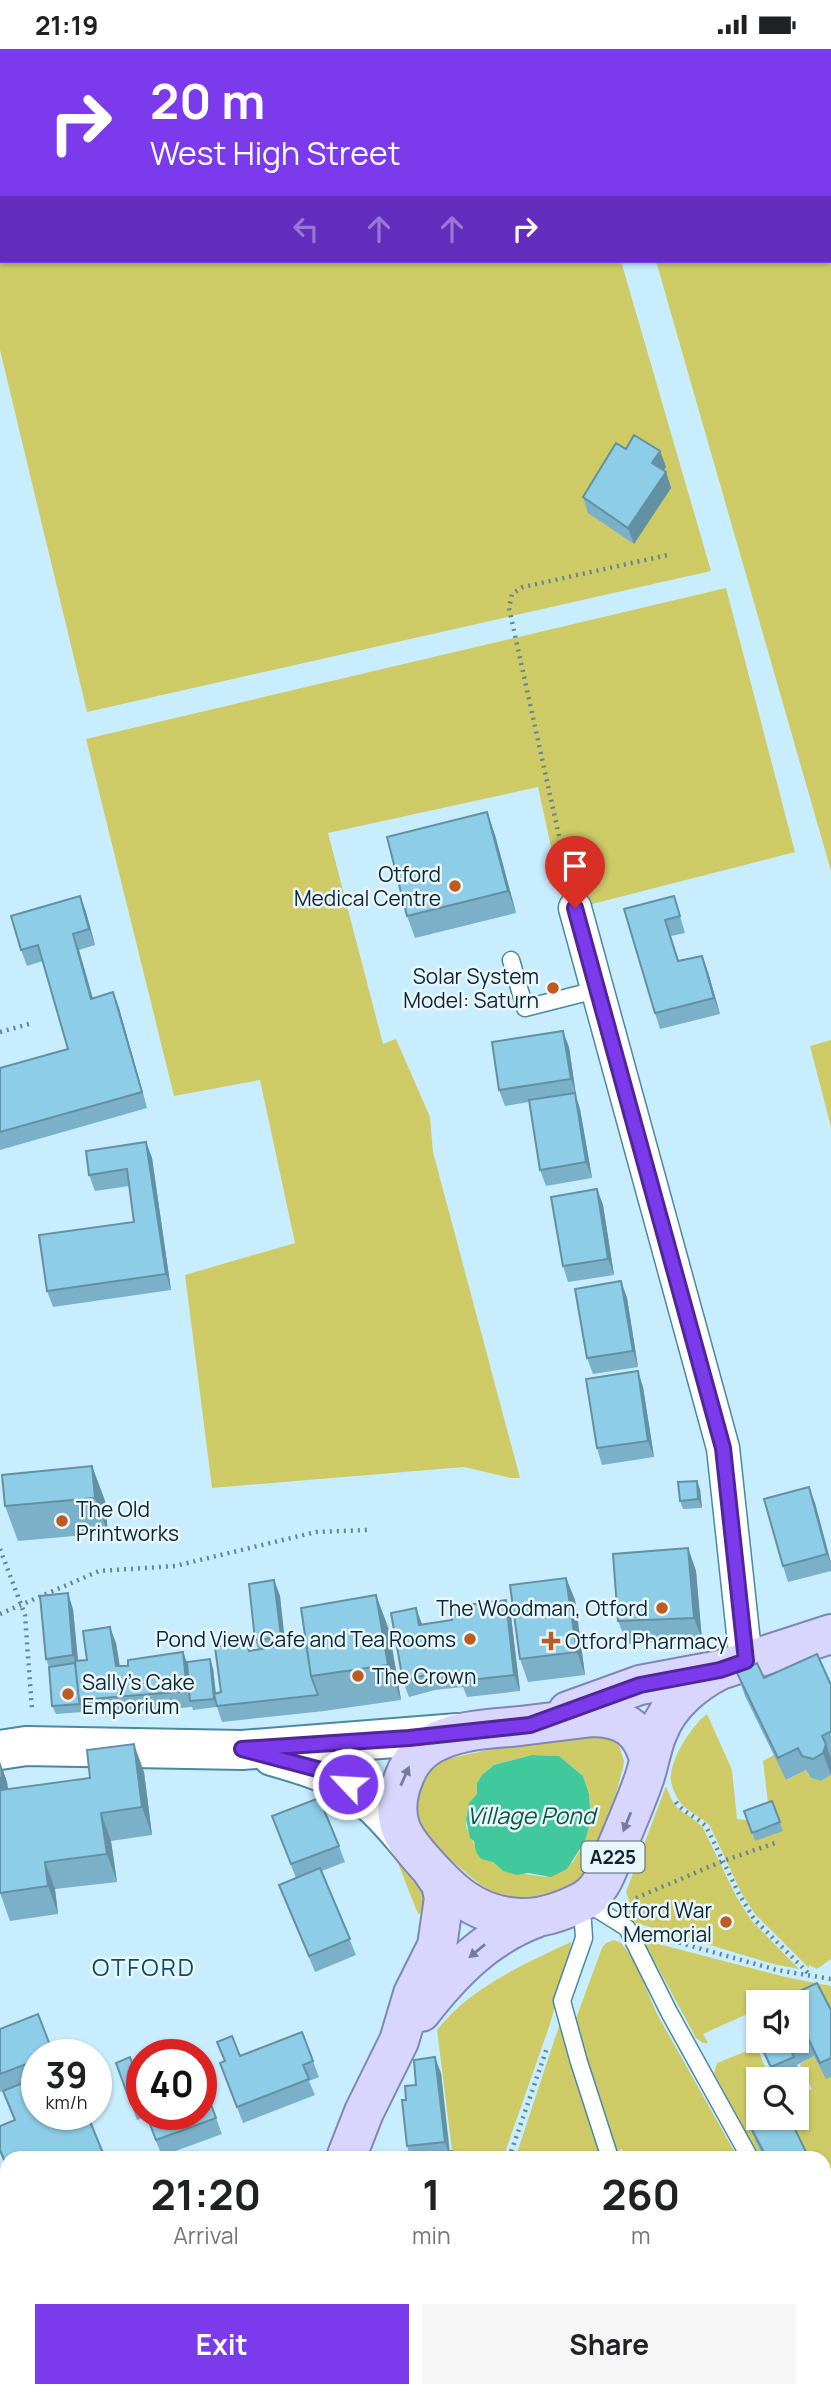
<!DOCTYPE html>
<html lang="en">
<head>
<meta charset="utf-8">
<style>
	body { margin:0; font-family:Manrope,sans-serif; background:#f6f6f6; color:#202124; height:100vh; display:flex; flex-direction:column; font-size:26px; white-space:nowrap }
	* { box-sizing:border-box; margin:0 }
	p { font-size:23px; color:#757577 }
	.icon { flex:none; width:38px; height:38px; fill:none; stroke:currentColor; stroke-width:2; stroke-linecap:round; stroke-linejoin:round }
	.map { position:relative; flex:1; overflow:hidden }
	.drawer { position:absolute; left:0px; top:2102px; width:831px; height:247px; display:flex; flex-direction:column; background:#fff; border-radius:21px 21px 0 0; box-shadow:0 2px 5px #0004 }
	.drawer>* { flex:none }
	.banner { position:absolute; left:0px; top:0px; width:831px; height:214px; box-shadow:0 2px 5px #0004; background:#7c3aed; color:#fff; overflow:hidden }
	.buttons { position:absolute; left:746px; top:1941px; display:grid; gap:14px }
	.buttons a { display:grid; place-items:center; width:63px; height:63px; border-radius:0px; background:#fff; box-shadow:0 2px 5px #0004; font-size:35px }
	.speed { position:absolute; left:21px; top:1990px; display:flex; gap:14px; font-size:35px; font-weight:700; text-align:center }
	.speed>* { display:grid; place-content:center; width:91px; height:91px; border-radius:50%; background:#fff; box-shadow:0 2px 5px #0004; line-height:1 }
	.speed small { font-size:18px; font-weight:400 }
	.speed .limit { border:10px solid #d22; background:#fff; color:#111 }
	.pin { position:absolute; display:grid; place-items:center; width:60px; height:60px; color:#fff; margin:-72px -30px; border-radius:50% 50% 50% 0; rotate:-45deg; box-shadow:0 0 7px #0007 }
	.pin .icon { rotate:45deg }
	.me { position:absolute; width:77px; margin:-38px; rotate:295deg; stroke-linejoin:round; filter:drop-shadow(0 0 5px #0008) }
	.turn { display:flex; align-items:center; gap:24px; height:147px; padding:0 35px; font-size:32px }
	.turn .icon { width:91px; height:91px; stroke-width:2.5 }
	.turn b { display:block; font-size:49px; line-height:60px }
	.lanes { display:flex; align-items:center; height:66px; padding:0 35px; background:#0003; justify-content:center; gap:35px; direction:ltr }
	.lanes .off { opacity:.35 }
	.eta { display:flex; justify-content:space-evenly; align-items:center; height:119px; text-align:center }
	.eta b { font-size:42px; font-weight:700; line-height:49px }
	.button { display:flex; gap:14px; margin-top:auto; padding:14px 35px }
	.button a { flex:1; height:80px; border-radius:0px; background:#7c3aed; color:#fff; font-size:28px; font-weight:700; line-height:80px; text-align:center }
	.button a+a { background:#f6f6f6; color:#202124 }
	.status { display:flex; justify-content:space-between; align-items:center; height:49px; padding:0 35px; background:#fff; direction:ltr }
	.status svg { height:19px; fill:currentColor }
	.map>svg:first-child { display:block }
	.green { fill:#cecb67; fill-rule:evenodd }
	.water { fill:#41c89d }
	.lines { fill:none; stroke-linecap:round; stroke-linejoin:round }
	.service-casing { stroke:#4b89a2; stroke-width:19 }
	.minor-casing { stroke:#4b89a2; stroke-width:35 }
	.tertiary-casing { stroke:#4b89a2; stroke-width:42 }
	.primary-casing { stroke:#8086b6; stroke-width:42 }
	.path { stroke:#668593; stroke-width:4.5; stroke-dasharray:2 5; stroke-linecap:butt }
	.service { stroke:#fff; stroke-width:16 }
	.minor { stroke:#fff; stroke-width:32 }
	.tertiary { stroke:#fff; stroke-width:38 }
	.primary { stroke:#d9d6fe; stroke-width:38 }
	.wall { fill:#7ab0c8 }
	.shaded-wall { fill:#6390a2 }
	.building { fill:#8ecde8; stroke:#6390a2; stroke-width:2 }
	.oneway { fill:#727e98 }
	.route-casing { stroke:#51269a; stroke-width:18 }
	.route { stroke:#7c3aed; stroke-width:12 }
	.poi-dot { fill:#be5b20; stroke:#e9f6fb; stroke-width:2.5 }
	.labels { text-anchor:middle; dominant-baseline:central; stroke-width:5; stroke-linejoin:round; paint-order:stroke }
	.shield { fill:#e9f6fb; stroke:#4e646e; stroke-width:2 }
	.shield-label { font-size:19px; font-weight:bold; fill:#0c2631 }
	.poi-label { font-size:21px; fill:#0c2631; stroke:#e9f6fb; text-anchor:end }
	.water-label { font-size:23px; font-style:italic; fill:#0b5741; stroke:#e9f6fb }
	.quarter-label { font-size:24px; letter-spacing:2px; fill:#074f66; stroke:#e9f6fb }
</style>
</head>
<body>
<div class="status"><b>21:19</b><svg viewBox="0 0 49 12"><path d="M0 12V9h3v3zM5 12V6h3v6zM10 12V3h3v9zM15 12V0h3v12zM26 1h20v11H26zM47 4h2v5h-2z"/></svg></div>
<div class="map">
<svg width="831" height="2347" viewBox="0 0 831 2347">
	<rect width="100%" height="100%" fill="#c8edfe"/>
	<path class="green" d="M0,0H560V2H2V212H621L711,522L87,663L0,301Z
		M595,0H831V822L656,212H830V2Z
		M726,539L795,803L565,862L538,738L328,784L383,995L396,990L430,1068L433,1103L520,1429H511L464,1418L212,1439L185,1226L295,1194L260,1031L174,1047L86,690Z
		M831,991V1078L810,997Z
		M707,1665L732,1721L737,1770L747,1771L755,1792L769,1763L763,1712L774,1706L787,1731L806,1721L811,1729L821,1732L831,1726V1910L817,1920L809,1916V1919L755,1865L742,1845L710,1777C701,1767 687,1763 680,1753C675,1746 670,1735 671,1727C671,1709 693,1675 707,1665Z
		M598,1680L618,1694L624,1712L623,1719C615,1748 600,1806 581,1828C561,1851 525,1853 497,1844C482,1839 469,1826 458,1817C450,1810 440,1804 433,1796C412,1774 411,1736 437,1716C450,1707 468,1706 483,1702C521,1694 559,1687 598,1680ZM532,1706L559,1707L583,1727L589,1745L591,1771L585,1792L573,1813L546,1828L503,1822L493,1813L481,1810L466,1777V1765L477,1745V1734L482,1726L494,1716Z
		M666,1737C677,1769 685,1759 703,1779L736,1847L751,1871L799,1920L773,1915L620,1869L622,1861L631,1857L626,1843Z
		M399,1807L424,1844L429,1861L418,1865L396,1809Z
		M614,1891L621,1894L634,1911L657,1965L738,2109H627L622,2100L615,2103L574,1975L602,1899L606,1894Z
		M643,1891L785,1928L831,1937V1966L816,1936L775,1953H758V1960L703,1985L708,1994H703L696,1989Z
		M571,1893L570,1904L550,1975L503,2109H453L437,1981C469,1939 524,1915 571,1893Z
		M560,1974L601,2108L515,2109L518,2101Z
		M757,1998L770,2030H758V2068H796V2048L812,2040L800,2015L814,2007L831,2028V2177L824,2180V2109H806L756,2093L764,2109H759L714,2024L717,2014Z
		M824,2258L831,2270V2347H485L482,2342H824Z"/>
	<path class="water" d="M532,1706L559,1707L583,1727L589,1745L591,1771L585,1792L567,1820L551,1828L528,1824L517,1826L503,1822L493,1813L481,1810L476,1803L474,1792L470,1789L466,1770L469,1754L477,1745V1734L482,1726L494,1716Z"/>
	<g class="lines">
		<g class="service-casing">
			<path id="service" d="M511,911L525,959L596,941
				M584,1852L627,1879L669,1963L750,2109
				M577,1855L583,1873L584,1889L562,1952L579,2013L610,2109
				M824,2238L831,2249"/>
		</g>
		<g class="minor-casing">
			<path id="minor" d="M575,859L723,1399L746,1612
				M217,2347L219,2342
				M370,2347L376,2342"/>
		</g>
		<g class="tertiary-casing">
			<path id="tertiary" d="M0,1701L26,1697L242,1701L458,1684
				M272,1707C342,1727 360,1736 407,1792"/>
		</g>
		<g class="primary-casing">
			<path id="primary" d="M568,1662L640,1636L720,1621L831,1585
				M649,1709C640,1680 625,1669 593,1668C569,1671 544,1674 520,1677C490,1680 459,1680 432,1695C420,1702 410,1713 405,1726C398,1742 395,1761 400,1777C404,1790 412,1798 420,1808C449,1841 474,1867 520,1869C540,1870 563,1862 581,1853C600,1844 606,1825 613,1807C623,1783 634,1758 643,1733C649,1717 651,1699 658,1683C669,1655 694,1634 720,1621
				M421,1963C453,1922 487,1887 536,1869
				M346,2109L364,2063L399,1992L413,1945L437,1897L444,1849L441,1835L432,1822
				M289,2347L290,2342"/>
		</g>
		<path class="path" d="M568,828L509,559L512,545L523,538L668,506
			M0,983L29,975
			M0,1500L25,1566L32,1661
			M0,1565L99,1522L175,1517L316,1483L367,1481
			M676,1753C684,1765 699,1768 707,1779L739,1845L754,1870L810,1926
			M636,1849L723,1812L778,1793
			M659,1888L777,1921L831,1930
			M509,2109L547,1999
			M568,2109L581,2104"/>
		<use href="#service" class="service"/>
		<use href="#minor" class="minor"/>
		<use href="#tertiary" class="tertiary"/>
		<use href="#primary" class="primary"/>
	</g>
	<path class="wall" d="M626,400L660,402L666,418L663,422L666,423L671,439L634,495L588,464L583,448Z
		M487,763L495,786L516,864L415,889L407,867Z
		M80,847L86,863L95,896L79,901L93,949L113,943L119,959L147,1059L0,1101V1019L68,1000L43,912L27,917L21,901Z
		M674,847L685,884L671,887L679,912L708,923L720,965L660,980L655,964L624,860Z
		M569,998L576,1046H575L580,1060L592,1129L546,1137L540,1121L529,1053L505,1057L499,1041Z
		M146,1093L152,1109L171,1241L53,1258L47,1242L134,1173L129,1137L95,1142L89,1126Z
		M597,1140L603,1156L614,1226L568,1233L563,1217Z
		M621,1232L627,1249L638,1318L593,1325L587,1309Z
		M643,1338L654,1408L602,1416L597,1399Z
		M92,1417L105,1452L108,1484L18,1492L5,1457Z
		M700,1440L702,1459L683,1460L680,1452Z
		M815,1454L831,1513V1522L788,1533L783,1517Z
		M688,1499L696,1522L702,1591L627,1595L618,1572Z
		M566,1529L575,1551L585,1626L528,1633L520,1610Z
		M274,1531L280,1547L285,1591L305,1588L376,1546L389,1581L401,1651L324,1662L222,1673L217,1658L193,1661L192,1658L84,1667L83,1663L56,1665L52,1657L49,1618L46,1610L73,1560L78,1612L87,1611L116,1594L120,1617H188L213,1619L216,1644L221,1643L251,1602L258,1600L255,1591Z
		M506,1551L511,1567L520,1642L467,1648L463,1638L435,1641L409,1648L403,1632L422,1576L452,1571Z
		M737,1624L764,1629L831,1636V1726L821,1732L811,1729L806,1721L786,1731L745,1647Z
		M0,1713L7,1733L8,1740L144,1723L152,1786L111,1792L117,1833L55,1840L58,1865L10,1872L0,1844Z
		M772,1752L783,1782L755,1792L744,1762Z
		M272,1767L339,1797L345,1813L322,1822L356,1906L315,1923L279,1836L296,1829Z
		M831,1961V2028L826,2030L814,2007L797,2016L800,2024L787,2030H775L757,1991L752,1975L758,1973V1992H796Z
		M38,1965L53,2006H37V2065L7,2109V2120L0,2103V2077L15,2071L13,2038L0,2043V1980Z
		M302,1983L319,2028L309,2032L315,2046L243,2074L220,2014Z
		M116,2014L135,2023L142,2020V2065H201V2029L222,2085L162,2107L146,2067L137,2071Z
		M441,2024L450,2103L454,2109H411L407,2097L406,2051L416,2036Z
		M750,2077L809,2109H764L756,2093Z
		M54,2342H130L127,2347H56Z"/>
	<path class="shaded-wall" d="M660,402L666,418L658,430L652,414Z
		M666,423L671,439L634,495L628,479Z
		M487,763L495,786L516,864L508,842Z
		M80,847L86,863L95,896L89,880Z
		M73,885L79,901L97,966L91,950Z
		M702,907L708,923L720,965L714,949Z
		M113,943L119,959L147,1059L142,1043Z
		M563,982L569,998L576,1046L571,1030Z
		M575,1044L580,1060L592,1129L586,1113Z
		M146,1093L152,1109L171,1241L166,1225Z
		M597,1140L603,1156L614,1226L608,1210Z
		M621,1232L627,1249L638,1318L633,1302Z
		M638,1322L643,1338L654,1408L648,1392Z
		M92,1417L105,1452L108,1484L95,1449Z
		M697,1432L700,1440L702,1459L698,1450Z
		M809,1438L815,1454L831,1515L827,1505Z
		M688,1499L696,1522L702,1591L694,1569Z
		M566,1529L575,1551L585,1626L577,1603Z
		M274,1531L280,1547L286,1605L281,1588Z
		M68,1544L73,1560L79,1622L73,1606Z
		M376,1546L389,1581L401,1651L388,1616Z
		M506,1551L511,1567L520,1642L514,1626Z
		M416,1559L422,1575L425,1592L419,1576Z
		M110,1578L116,1594L122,1634L116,1617Z
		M183,1603L189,1619L191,1652L187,1642Z
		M210,1610L213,1619L217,1658L214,1650Z
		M134,1695L144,1723L152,1786L142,1758Z
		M826,1695L831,1709V1726L823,1704Z
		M0,1713L7,1733L12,1769L2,1741Z
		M101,1764L111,1792L117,1833L107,1805Z
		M45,1813L55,1840L58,1865L48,1837Z
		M435,2008L441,2024L450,2109L445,2093Z
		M115,2342H130L127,2347H112Z"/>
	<path class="building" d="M634,386L660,402L652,414L666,423L628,479L583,448L616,394L626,400Z
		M487,763L508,842L407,867L387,788Z
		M80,847L89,880L73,885L91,950L113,943L142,1043L0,1083V1019L68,1000L38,896L21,901L11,867Z
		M674,847L680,867L665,871L678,912L702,907L714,949L655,964L624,860Z
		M563,982L571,1030L499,1041L492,993Z
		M575,1044L586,1113L540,1121L529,1051Z
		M146,1093L166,1225L47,1242L39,1186L134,1173L127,1120L89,1126L86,1102Z
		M597,1140L608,1210L563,1217L551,1148Z
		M621,1232L633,1302L587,1309L575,1240Z
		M638,1322L648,1392L597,1399L586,1330Z
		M92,1417L95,1449L5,1457L2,1426Z
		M697,1432L698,1450L680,1452L678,1433Z
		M809,1438L827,1505L783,1517L764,1450Z
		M688,1499L694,1569L618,1572L613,1505Z
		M566,1529L577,1603L520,1610L510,1536Z
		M274,1531L281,1588L255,1591L249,1535Z
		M68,1544L73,1606L46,1610L40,1547Z
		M376,1546L388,1616L311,1627L301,1559Z
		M506,1551L514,1626L461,1632L460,1622L429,1625L403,1632L391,1564L416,1559L419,1576L452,1571L450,1558Z
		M110,1578L116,1617H128V1611L183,1603L187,1642L79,1651L75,1612L87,1611L83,1582Z
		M305,1588L311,1627L318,1646L217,1657L214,1645L221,1643L215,1598L247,1593L249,1602L279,1597V1592Z
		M817,1605L831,1636V1682L822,1687L826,1695L823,1704L813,1710L802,1707L798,1699L778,1709L737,1624L757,1614L764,1629Z
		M210,1610L214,1650L190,1652L187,1613Z
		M75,1614L79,1651L80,1655L52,1657L49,1618Z
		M134,1695L142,1758L101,1764L107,1805L45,1813L48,1837L0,1844V1728L2,1741L90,1729L87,1701Z
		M319,1749L339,1797L291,1815L272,1767Z
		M772,1752L780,1773L752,1784L744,1762Z
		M320,1819L350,1890L309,1907L279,1836Z
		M817,1934L831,1961V2009L820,2014L809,1991L790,2000L794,2008L771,2018L759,1992H796V1953H790L787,1948Z
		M38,1965L53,2004L50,2006H37V2011L0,2025V1980Z
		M758,1973V1989L752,1975Z
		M302,1983L313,2012L303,2016L309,2030L237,2058L220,2014L225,2012L217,1993L232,1987L240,2007Z
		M130,2008L135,2023L142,2020V2054L141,2051L131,2055L116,2014Z
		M435,2008L445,2093L407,2097L402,2051H406L405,2037L416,2036L414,2011Z
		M37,2028V2065H87L105,2109H7V2118L0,2101V2077L15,2071L3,2042Z
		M201,2029L216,2069L156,2091L146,2065H201Z
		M767,2068H789L809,2109H767L750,2077Z
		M452,2102L454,2109H422Z
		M61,2342H115L112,2347H62L64,2343Z
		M394,2342H401L408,2347H389Z"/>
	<defs><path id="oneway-solid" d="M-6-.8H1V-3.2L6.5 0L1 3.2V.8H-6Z" transform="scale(1.75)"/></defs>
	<g class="oneway">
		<use href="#oneway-solid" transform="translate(405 1727) rotate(-66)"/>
		<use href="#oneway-solid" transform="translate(627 1773) rotate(112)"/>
		<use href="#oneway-solid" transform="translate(477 1902) rotate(140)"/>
	</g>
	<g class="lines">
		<g class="route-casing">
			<path id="route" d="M348,1735L321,1721L242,1700L409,1689L530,1676L640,1636L720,1621L746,1612L723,1399L575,859"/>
		</g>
		<use href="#route" class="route"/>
	</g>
	<g class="poi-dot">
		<circle cx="455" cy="837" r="7"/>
		<circle cx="553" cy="939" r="7"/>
		<circle cx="62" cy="1472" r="7"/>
		<circle cx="662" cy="1559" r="7"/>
		<circle cx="470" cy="1590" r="7"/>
		<path d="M547.5 1581.5h7v7h7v7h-7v7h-7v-7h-7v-7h7z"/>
		<circle cx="358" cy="1627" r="7"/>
		<circle cx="68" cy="1645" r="7"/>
		<circle cx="726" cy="1873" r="7"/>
	</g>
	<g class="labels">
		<rect class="shield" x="581.5" y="1792.5" width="63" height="31" rx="5"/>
		<g class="shield-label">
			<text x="613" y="1808">A225</text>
		</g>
		<g class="poi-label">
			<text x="441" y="825">Otford<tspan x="441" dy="24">Medical Centre</tspan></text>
			<text x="539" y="927">Solar System<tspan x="539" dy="24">Model: Saturn</tspan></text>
			<text x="76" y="1460" text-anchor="start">The Old<tspan x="76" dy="24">Printworks</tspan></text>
			<text x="648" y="1559">The Woodman, Otford</text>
			<text x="456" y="1590">Pond View Cafe and Tea Rooms</text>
			<text x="565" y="1592" text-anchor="start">Otford Pharmacy</text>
			<text x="372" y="1627" text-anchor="start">The Crown</text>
			<text x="82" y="1633" text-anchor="start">Sally’s Cake<tspan x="82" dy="24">Emporium</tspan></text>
			<text x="712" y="1861">Otford War<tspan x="712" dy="24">Memorial</tspan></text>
		</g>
		<g class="water-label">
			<text x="531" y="1766">Village Pond</text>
		</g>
		<g class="quarter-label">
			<text x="144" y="1917">OTFORD</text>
		</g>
	</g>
</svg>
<div class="buttons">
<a><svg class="icon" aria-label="sound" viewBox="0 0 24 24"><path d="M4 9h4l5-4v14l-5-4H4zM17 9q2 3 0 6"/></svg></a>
<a><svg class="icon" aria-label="search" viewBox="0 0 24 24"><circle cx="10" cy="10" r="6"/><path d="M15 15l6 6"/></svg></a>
</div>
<div class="speed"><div>39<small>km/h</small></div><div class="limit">40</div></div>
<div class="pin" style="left:575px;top:859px;background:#d93025"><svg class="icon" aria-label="arrive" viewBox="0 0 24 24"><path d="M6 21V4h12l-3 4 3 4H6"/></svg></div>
<svg class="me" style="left:348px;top:1735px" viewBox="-20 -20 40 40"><circle r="17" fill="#7c3aed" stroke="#fff" stroke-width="3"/><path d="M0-11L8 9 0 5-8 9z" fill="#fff"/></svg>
<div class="banner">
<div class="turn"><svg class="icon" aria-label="right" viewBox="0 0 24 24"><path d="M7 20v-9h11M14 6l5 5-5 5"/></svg><div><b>20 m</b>West High Street</div></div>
<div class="lanes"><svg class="icon off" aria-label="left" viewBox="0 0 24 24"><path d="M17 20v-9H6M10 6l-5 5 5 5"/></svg><svg class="icon off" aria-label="ahead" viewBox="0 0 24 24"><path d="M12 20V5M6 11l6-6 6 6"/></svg><svg class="icon off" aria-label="ahead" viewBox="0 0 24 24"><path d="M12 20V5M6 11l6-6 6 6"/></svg><svg class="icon" aria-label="right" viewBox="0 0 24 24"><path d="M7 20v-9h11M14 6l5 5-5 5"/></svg></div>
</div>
<section class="drawer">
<div class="eta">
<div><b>21:20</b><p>Arrival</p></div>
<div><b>1</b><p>min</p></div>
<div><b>260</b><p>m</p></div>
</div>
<div class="button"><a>Exit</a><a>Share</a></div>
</section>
</div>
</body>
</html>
